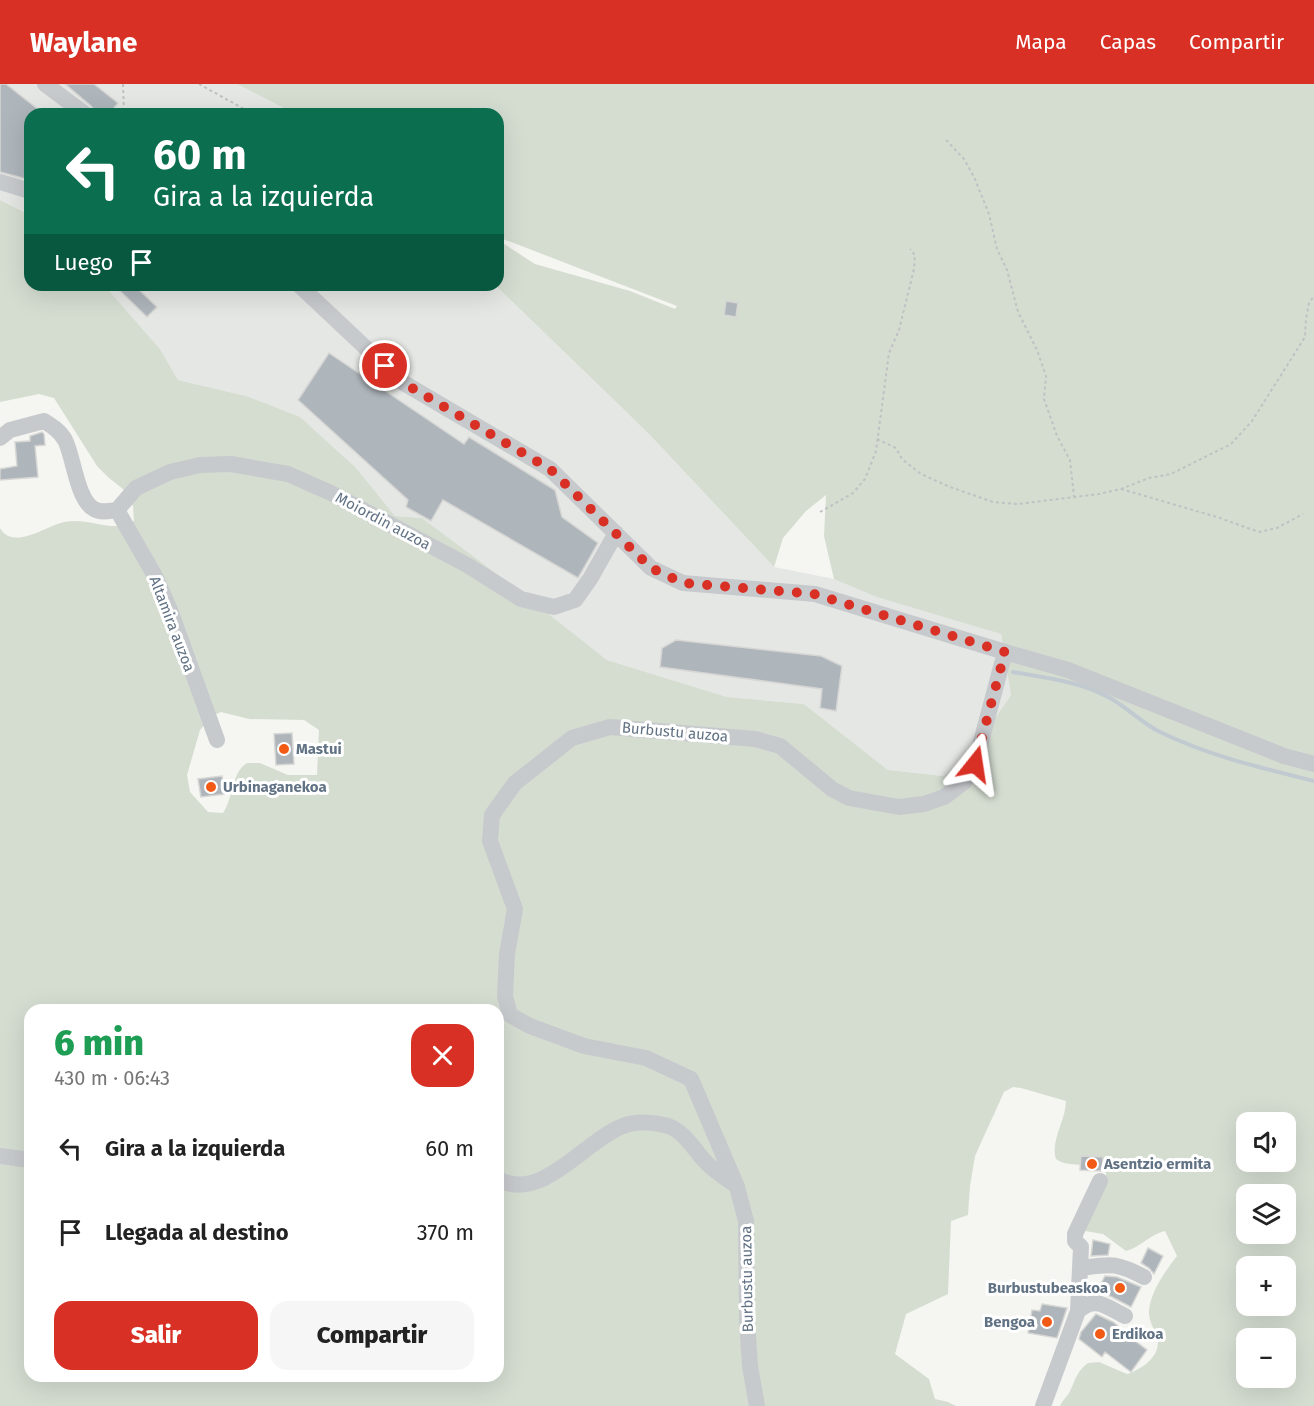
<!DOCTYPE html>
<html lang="es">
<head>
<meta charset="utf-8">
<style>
	body { margin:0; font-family:"Fira Sans",sans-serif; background:#f6f6f6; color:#222; height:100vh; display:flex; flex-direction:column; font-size:22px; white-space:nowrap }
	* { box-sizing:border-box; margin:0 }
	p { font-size:20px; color:#767676 }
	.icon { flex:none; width:33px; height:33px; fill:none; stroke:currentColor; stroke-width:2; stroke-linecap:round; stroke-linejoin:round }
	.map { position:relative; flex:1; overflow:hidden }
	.panel { position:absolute; left:24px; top:920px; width:480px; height:378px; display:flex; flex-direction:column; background:#fff; border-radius:18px; box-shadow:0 6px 24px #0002 }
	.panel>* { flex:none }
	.hud { position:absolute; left:24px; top:24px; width:480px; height:183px; border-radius:18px; box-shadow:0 6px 24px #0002; background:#0b6e4f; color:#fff; overflow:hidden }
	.fabs { position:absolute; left:1236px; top:1028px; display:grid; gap:12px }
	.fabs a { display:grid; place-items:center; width:60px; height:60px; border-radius:12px; background:#fff; box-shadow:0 6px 24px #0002; font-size:30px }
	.pin { position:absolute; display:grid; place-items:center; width:51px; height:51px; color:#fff; margin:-26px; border:3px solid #fff; border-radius:50%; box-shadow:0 2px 6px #0007 }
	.me { position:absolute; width:66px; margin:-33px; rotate:15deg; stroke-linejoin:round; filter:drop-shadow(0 0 4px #0008) }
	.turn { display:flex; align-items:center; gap:21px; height:126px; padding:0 30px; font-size:27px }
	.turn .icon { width:78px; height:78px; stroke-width:2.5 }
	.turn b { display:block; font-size:42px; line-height:51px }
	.then { display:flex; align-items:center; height:57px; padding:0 30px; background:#0003; gap:12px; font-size:22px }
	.round { display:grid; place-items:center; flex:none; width:63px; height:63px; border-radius:18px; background:#f6f6f6 }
	.overview { display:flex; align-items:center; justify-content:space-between; height:102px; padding:0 30px }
	h1 { font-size:36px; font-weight:800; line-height:45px; color:#1e9e55 }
	.cta { display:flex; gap:12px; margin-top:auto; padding:12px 30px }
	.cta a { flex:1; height:69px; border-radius:18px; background:#d93025; color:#fff; font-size:24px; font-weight:800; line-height:69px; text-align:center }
	.cta a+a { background:#f6f6f6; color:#222 }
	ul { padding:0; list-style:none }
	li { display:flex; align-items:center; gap:18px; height:84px; padding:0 30px }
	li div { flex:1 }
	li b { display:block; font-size:22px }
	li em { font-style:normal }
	header { display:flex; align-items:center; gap:36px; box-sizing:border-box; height:84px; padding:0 30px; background:#d93025; color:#fff }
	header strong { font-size:28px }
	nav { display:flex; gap:33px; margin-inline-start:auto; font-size:21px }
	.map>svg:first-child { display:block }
	.built { fill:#e5e7e4 }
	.green { fill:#d5ddd1; fill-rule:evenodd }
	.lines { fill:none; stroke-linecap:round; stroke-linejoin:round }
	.stream { stroke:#c0cad0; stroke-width:4 }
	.building { fill:#aeb5bb; stroke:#d6d6d4; stroke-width:1.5 }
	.path { stroke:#c0c1c3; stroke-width:2; stroke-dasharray:3 3; stroke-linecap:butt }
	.minor { stroke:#c7cacd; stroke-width:16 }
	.route { stroke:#d93025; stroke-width:10; stroke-dasharray:0 18 }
	.poi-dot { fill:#f15b15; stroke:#fff; stroke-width:2 }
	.labels { text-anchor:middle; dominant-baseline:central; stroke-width:6; stroke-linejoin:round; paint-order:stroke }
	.street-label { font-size:15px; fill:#617284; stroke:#fff }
	.poi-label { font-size:15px; font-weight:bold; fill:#617284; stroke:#fff; text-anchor:start }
</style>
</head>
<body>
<header>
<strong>Waylane</strong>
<nav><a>Mapa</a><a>Capas</a><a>Compartir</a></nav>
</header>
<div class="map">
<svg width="1314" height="1322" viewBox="0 0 1314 1322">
	<rect width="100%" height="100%" fill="#f5f5f1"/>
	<path class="built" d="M0,0H237L295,30H30V131L0,116Z
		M104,201H495L648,349L774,483L834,495L1001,550L1011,611L968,673L944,692L888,686L804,620L727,613L607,576L422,434L395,432L357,385L246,312L178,296L160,265Z"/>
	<path class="green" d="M237,0H1314V1322H1060C1063,1315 1069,1311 1071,1305C1076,1294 1078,1286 1088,1279L1099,1278L1127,1290C1142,1285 1162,1272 1157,1253C1154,1244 1148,1236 1149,1226C1151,1207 1166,1186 1177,1172L1165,1147C1149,1151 1141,1163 1126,1167L1103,1150L1079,1146L1106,1097V1089C1094,1075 1071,1086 1056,1075C1050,1057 1066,1036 1066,1017L1021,1004L1013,1003L1004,1008L975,1072L970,1102L968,1131L951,1137L948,1210L906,1230L895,1270L929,1295L935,1315L948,1318L956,1322H0V444C13,467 46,442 64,438C82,434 98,442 116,442C121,443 128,439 134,437L133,422L123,405L109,394L97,382L54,314L39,310L0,318V116L30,131V201H104L160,265L178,296L246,312L300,333L357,385L395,432L422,434L506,497L607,576L727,613L804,620L888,686L944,692L968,673L1011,611L1001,550L877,513L834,495L824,452L826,411L806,427L783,454L774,483L648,349L495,201H498V156L535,180L630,207L675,225L677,222L498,153V30H295ZM221,628L249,635L304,636L319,646L317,691H288L260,679H247C231,689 234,713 223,729L208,728L190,708L187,691L200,646L212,632ZM30,926H498V1292H30ZM1246,1038H1286V1077H1246ZM1246,1110H1286V1149H1246ZM1246,1182H1286V1221H1246ZM1246,1254H1286V1293H1246Z"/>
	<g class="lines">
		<path class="stream" d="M1013,588C1046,594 1080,597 1110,614C1128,624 1142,639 1160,648C1209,672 1262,684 1314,697"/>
	</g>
	<path class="building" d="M0,0H6L44,30H30V96L0,88Z
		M65,0H94L118,19L109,30H97L91,22Z
		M114,201H134L157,223L147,233Z
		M726,217L738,219L736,233L724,231Z
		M329,269L464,360L469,353L555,406L562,433L598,459L578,494L443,416L431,437L406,423L408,416L298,316Z
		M42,348L44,350L45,361L35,362L38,393L0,396V385L17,382L15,358L30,357V352Z
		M676,556L821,572L842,582L836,627L820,624L822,605L660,583L662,564Z
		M292,649L294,680L276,681L274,650Z
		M222,692L225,710L201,713L198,695Z
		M1081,1072L1103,1073L1102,1087L1080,1086Z
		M1093,1156L1110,1160L1108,1171L1091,1172Z
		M1148,1164L1163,1172L1154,1190L1149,1184L1141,1179Z
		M1105,1192L1117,1193L1141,1203L1131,1223L1110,1212L1096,1209Z
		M1042,1220L1067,1224L1057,1254L1028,1249L1032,1226L1040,1227Z
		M1096,1230L1113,1238L1123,1246L1122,1247L1147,1266L1131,1288L1105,1268L1102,1273L1079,1255L1081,1248Z"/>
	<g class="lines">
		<path class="path" d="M123,0L124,30
			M199,0L253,30
			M946,56L964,75L974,93L989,130L997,165L1007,186L1018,228L1037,266L1046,292L1044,315L1057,352L1070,376L1074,413
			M877,355L896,364L902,375L921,390L950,403L993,418L1018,420L1099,410L1121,405L1149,394L1171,390L1231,360L1252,337L1305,253L1306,235L1309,219L1314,212
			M1121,405L1217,433L1259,448L1277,444L1303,430
			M820,428L853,409L865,395L876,367L889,269L899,246L914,185L915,171L910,165"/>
		<path class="minor" d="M45,0L85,30
			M0,98L30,107
			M299,201L402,298L550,385L651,484L683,499L815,510L1005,568L1068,586L1284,672L1314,680
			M0,354L10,346L44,337C52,342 60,347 65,356C74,374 77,416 94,425C101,429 109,427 117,426L155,492L170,526L217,656
			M117,426L136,404L170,388L200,381L231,380L288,390L331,409L467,481L521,515L554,523L575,516L590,495L616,449
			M0,1072L30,1076
			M498,1095C541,1120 585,1056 623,1042C635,1037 655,1038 668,1042C688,1049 696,1071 711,1083C719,1090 728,1096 737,1102
			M1081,1184C1111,1180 1116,1178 1144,1193
			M1078,1227C1096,1211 1106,1223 1125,1232
			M757,1322L750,1282L747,1235L746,1137L737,1103L691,995L646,974L584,962L530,942L510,931L505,912L507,870L515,825L490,757L492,731L515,699L572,654L610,643L755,655L780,662L832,705L849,714L899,723L924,720L944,713L964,698L975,680L1005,568
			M1043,1322L1078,1227L1081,1163L1075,1157V1150L1100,1097"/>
	</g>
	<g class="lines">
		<path class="route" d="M385,282L402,298L550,385L651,484L683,499L814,510L1005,568L975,680"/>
	</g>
	<g class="poi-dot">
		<circle cx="284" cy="665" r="6"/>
		<circle cx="211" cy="703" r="6"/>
		<circle cx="1092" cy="1080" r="6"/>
		<circle cx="1120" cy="1204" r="6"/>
		<circle cx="1047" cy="1238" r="6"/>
		<circle cx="1100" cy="1250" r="6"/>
	</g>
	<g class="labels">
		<g class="street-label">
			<text transform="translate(383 437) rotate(28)">Moiordin auzoa</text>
			<text transform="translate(172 540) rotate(69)">Altamira auzoa</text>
			<text transform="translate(675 648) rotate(5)">Burbustu auzoa</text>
			<text transform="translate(747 1195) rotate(-91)">Burbustu auzoa</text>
		</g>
		<g class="poi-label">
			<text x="296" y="665">Mastui</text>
			<text x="223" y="703">Urbinaganekoa</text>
			<text x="1104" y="1080">Asentzio ermita</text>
			<text x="1108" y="1204" text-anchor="end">Burbustubeaskoa</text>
			<text x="1035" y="1238" text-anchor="end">Bengoa</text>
			<text x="1112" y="1250">Erdikoa</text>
		</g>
	</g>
</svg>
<div class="fabs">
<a><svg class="icon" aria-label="sound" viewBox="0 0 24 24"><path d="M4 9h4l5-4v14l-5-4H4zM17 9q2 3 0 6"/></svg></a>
<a><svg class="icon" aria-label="layers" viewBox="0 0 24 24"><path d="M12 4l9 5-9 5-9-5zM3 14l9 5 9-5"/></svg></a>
<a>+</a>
<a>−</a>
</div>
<div class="pin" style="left:385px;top:282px;background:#d93025"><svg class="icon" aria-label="arrive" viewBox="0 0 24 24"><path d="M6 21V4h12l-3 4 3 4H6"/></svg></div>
<svg class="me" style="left:975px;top:680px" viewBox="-20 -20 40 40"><path d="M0-17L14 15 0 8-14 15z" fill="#d93025" stroke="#fff" stroke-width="4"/></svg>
<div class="hud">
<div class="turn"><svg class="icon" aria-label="left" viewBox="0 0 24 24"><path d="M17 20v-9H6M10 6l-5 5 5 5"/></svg><div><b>60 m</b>Gira a la izquierda</div></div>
<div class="then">Luego<svg class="icon" aria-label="arrive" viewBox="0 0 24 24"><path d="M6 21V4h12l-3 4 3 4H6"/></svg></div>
</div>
<section class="panel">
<div class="overview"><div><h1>6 min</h1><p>430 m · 06:43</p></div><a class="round" style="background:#d93025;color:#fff"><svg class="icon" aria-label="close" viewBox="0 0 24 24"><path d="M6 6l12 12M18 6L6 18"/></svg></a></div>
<ul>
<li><svg class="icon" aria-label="left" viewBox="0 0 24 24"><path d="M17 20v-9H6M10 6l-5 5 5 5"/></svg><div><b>Gira a la izquierda</b></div><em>60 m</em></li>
<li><svg class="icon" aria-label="arrive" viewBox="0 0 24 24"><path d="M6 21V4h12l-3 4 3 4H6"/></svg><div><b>Llegada al destino</b></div><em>370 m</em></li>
</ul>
<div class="cta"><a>Salir</a><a>Compartir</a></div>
</section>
</div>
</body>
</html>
